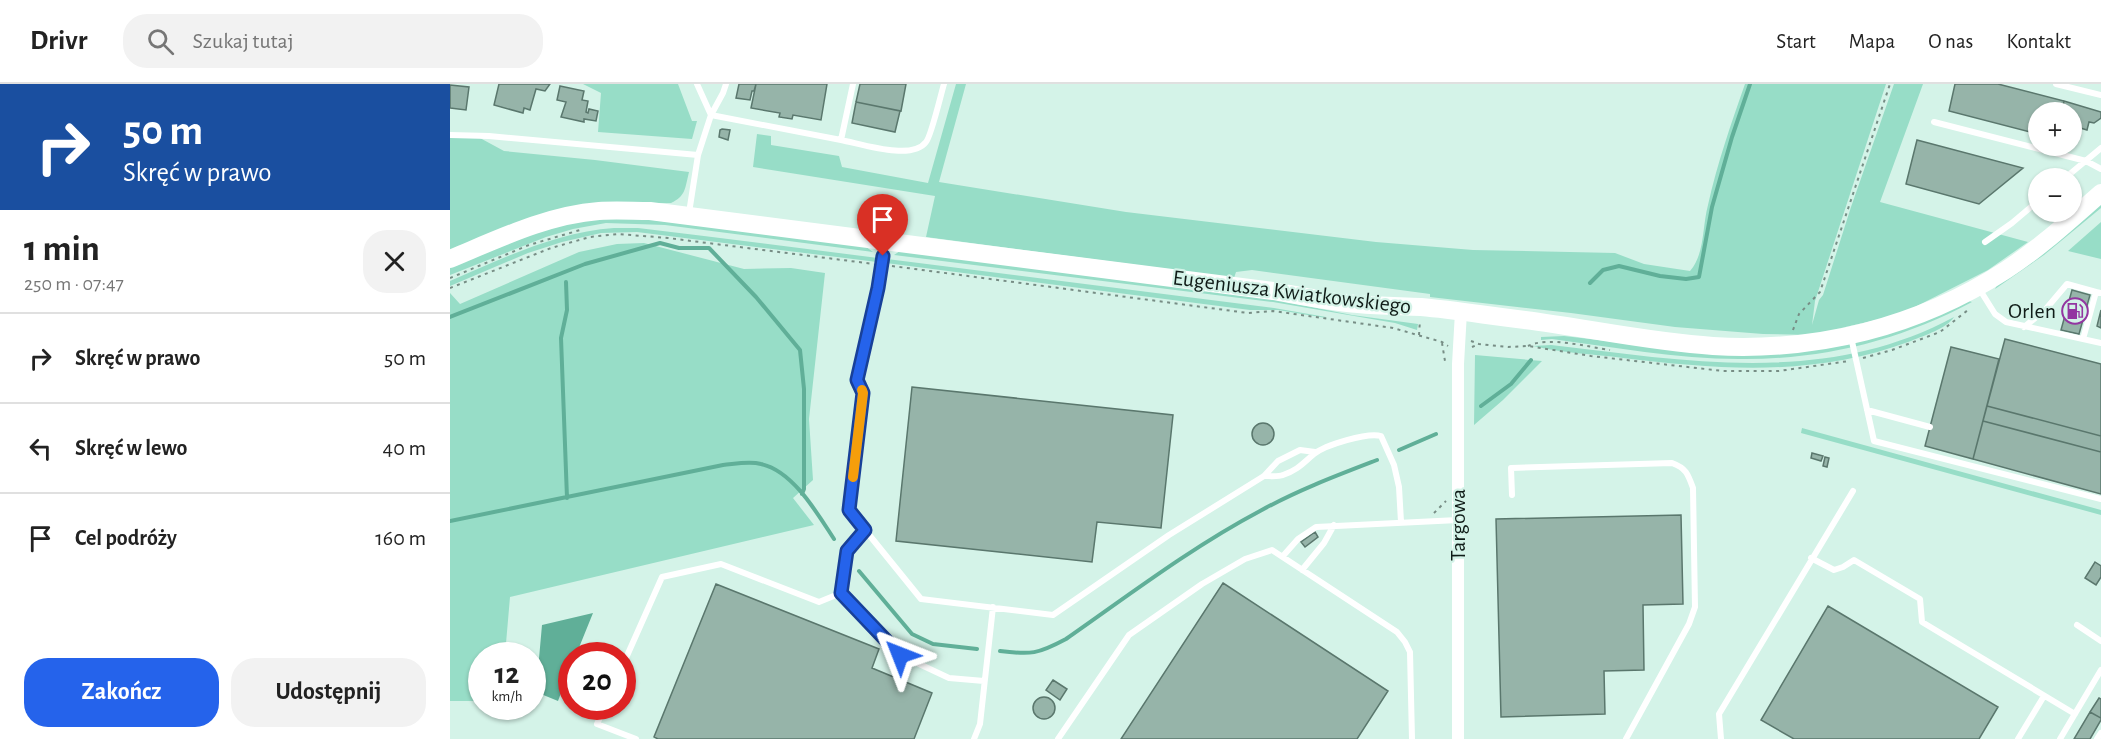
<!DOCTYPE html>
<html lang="pl">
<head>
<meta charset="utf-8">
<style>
	body { margin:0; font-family:"Alegreya Sans",sans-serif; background:#f2f2f2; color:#222; height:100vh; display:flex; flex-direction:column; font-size:22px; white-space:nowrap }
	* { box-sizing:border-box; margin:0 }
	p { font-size:20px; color:#767676 }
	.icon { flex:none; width:33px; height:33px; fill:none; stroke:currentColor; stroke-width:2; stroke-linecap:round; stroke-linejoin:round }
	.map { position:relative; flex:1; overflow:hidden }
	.panel { display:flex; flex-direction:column; background:#fff; width:450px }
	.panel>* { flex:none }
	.hud { background:#1a4fa0; color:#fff; overflow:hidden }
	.buttons { position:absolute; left:1578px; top:18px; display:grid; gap:12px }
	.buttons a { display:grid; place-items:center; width:54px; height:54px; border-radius:50%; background:#fff; box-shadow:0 2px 4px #0004; font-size:30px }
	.speed { position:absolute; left:18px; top:558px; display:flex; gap:12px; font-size:30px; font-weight:700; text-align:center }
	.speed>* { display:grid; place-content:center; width:78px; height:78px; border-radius:50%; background:#fff; box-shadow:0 2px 4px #0004; line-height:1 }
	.speed small { font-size:15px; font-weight:400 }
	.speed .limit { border:9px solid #d22; background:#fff; color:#111 }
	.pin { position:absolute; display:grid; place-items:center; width:51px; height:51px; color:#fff; margin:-62px -26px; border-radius:50% 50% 50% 0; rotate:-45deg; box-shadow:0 0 6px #0007 }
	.pin .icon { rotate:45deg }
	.me { position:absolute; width:66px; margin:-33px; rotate:315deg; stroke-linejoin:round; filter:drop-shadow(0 0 4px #0008) }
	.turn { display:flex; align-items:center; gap:21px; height:126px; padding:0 24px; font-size:27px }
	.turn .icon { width:78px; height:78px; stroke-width:2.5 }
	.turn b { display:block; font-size:42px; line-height:51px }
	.round { display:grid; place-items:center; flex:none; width:63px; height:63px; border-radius:24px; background:#f2f2f2 }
	.head { display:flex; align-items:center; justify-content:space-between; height:102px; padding:0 24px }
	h1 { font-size:36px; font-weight:700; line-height:45px }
	.action { display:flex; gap:12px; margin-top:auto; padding:12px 24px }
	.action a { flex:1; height:69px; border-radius:24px; background:#2563eb; color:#fff; font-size:24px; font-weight:700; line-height:69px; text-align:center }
	.action a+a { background:#f2f2f2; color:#222 }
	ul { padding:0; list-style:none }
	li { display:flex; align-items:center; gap:18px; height:90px; padding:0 24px; border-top:2px solid #e0e0e0 }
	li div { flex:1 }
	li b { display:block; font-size:22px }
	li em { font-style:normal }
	header { display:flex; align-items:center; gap:36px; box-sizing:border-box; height:84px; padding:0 30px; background:#fff; border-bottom:2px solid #e0e0e0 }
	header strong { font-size:28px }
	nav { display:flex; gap:33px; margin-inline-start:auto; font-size:21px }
	.search { width:420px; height:54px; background:#f2f2f2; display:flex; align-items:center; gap:15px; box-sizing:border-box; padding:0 21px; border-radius:24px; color:#767676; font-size:22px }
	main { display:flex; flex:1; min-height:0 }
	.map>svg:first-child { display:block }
	.green { fill:#97ddc7 }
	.water { fill:#60af98 }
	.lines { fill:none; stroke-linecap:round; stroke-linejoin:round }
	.stream { stroke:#60af98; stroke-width:4 }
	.building { fill:#96b4a9; stroke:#5a776d; stroke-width:1.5 }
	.path { stroke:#778d85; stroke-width:2; stroke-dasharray:3 4.5; stroke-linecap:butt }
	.lane { stroke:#fff; stroke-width:6 }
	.street { stroke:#fff; stroke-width:12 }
	.secondary { stroke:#fff; stroke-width:18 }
	.route-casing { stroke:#184099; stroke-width:15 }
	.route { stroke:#2563eb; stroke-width:10 }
	.slow { stroke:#f59e0b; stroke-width:10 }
	.labels { text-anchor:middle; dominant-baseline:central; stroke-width:4.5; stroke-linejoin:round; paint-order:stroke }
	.street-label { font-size:22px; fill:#101c18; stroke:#d4f3e8 }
	.poi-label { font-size:22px; fill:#101c18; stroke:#d4f3e8; text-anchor:end }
</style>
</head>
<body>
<header>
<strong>Drivr</strong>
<div class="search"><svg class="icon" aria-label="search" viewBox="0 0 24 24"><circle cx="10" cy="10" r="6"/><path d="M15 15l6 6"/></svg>Szukaj tutaj</div>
<nav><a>Start</a><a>Mapa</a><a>O nas</a><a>Kontakt</a></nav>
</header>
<main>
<section class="panel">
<div class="hud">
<div class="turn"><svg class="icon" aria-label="right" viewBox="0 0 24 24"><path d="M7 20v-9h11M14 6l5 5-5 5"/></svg><div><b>50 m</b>Skręć w prawo</div></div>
</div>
<div class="head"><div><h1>1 min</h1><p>250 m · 07:47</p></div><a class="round"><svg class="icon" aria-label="close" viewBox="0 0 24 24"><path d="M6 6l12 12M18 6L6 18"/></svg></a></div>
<ul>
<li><svg class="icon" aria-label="right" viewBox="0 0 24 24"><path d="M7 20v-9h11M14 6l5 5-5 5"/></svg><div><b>Skręć w prawo</b></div><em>50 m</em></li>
<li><svg class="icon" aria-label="left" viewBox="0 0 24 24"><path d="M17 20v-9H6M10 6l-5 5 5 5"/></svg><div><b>Skręć w lewo</b></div><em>40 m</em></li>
<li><svg class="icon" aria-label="arrive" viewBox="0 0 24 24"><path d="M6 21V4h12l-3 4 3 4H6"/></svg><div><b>Cel podróży</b></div><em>160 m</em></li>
</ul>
<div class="action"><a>Zakończ</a><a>Udostępnij</a></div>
</section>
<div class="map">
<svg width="1651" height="655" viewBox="0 0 1651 655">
	<rect width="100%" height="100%" fill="#d4f3e8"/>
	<path class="green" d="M133,0H228L242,37H247L242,55L148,48L151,9Z
		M506,0H516L489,98L676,128L926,158L1023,166L1165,169L1194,180L1240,187C1255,170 1252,143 1258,121C1267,80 1281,40 1295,0H1436L1365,217L1362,241L1369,216L1373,211L1401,123L1444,0H1473L1430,118L1578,158L1538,186L1459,226L1431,235L1360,251L1313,250L1225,243L1121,229L980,213V210L802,186L786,188L784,194L476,153L485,112L303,83L307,50L321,52V61L389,72L392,83L478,99Z
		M0,54H30L54,67L145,76L239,88C235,104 236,112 221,119H148L0,166Z
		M1651,119V124L1594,171L1545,205L1548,199Z
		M187,134L415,162L423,168L215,141L156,139L123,145L96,153L0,191V183L85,148L134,136Z
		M1651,138V175L1618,167Z
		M164,144H188L254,152L428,174L427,178L187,148L151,149L112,158L78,169L0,202V197C53,174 107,148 164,144Z
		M194,159L294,185L341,184L375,189L359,335L363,396L343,414L364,441L60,513L55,571L32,572L31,617H0V209L10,220L129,168L167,160Z
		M450,167L811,213L902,231L968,240L967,246L945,239L823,218L444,171Z
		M437,175L824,224L876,233V234L828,226H800L436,179Z
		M1519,217L1522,218C1449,257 1372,276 1289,275C1226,275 1163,263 1102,255L1091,256V253L1114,252L1269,270Z
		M1504,233C1496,245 1475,251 1461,257C1364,293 1274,286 1173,274C1144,270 1111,269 1083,262L1101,261C1238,277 1376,302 1504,233Z
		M1025,271L1092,277L1053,316L1024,341Z
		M1352,344L1651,426V431L1351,349Z"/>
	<path class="water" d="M143,529L126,571L122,572L121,582L108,617L86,608L92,541Z"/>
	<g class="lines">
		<path class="stream" d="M116,198L117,226L111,254L117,414
			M1140,199L1153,186L1169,182L1210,192L1236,195L1249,193L1262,123L1282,53L1300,0
			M0,233L135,180L210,159L229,164H259L306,213L350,266L354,305V405L352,410
			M1031,322L1061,300L1081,276
			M949,366L986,350
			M0,437L273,381C285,380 299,377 311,380C343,387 367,429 384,455
			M409,487L462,550L483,560L527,565
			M550,567C581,571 588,570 616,555C679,511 742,463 810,427C848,406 888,391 927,376"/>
	</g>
	<path class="building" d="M49,0H100L95,7L86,5L80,26L74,24L73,29L44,21Z
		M289,0H306L304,7H302L300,16L286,14Z
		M306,0H377L371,36L343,31L342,35L329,33L330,29L301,24Z
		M410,0H456L451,27L406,18Z
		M1505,0H1548L1614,17L1612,28H1588V50L1499,27Z
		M0,1L19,3L16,26L0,24Z
		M110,2L134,7L132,16L138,17L136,28L138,29L139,25L148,27L146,37L134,35V38L111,33L116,18L107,16Z
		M1614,17L1651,28V34L1644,39L1639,38L1637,46L1627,43L1622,59V28H1612Z
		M406,18L450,27L445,48L402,39Z
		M272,45L280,46L278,56L269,53L270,46Z
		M1467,56L1573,84L1529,120L1456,100Z
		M1622,206L1640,211L1629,250L1611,246Z
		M1651,226V244L1647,242Z
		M1555,255L1651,280V352L1537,322Z
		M1501,263L1549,275L1523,375L1475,362Z
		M462,303L723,331L711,444L647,438L642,478L446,457Z
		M1537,322L1651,352V368L1533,337Z
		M1533,337L1651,368V410L1523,375Z
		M802 350a11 11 0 1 1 22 0a11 11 0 1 1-22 0Z
		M1362,369L1373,372L1371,377L1361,374Z
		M1375,373L1379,374L1377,383L1373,382Z
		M1231,431L1233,520L1193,521L1194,586L1154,587L1155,630L1051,633L1046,435Z
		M865,448L868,453L855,463L851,458Z
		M1645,478L1651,482V493L1646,501L1635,494Z
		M773,499L938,607L907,655H671Z
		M266,500L429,565L422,584L482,609L464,655H208L204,653Z
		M1378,522L1548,623L1529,655H1344L1311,636Z
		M603,596L617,605L610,616L596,606Z
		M583 624a11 11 0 1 1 22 0a11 11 0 1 1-22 0Z
		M1649,614L1651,615V634L1640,628Z
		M1640,628L1651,634V636L1640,655H1624Z"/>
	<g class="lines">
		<path class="path" d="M442,182L798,229L823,227L943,244L992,258L998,262
			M0,194L79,161L130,146
			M0,204L101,164L140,153L168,150L218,154L424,180
			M1343,246L1349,230L1370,208L1440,0
			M969,251L970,236
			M1021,257L1029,260L1058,263L1078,262L1141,272L1273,287H1329L1399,277
			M992,259L995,277
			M1078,262C1098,252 1138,263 1160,266
			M1022,263L1029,260
			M1413,274L1442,266L1490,248L1518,226
			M984,429L996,417"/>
		<path class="lane" d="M276,0L273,9L261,31L391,56L403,0
			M1606,0L1651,11
			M1484,38L1636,77L1651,85
			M0,51L39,52L248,71
			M391,56C412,60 462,77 476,58C481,53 491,10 494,0
			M1615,94L1651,64
			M239,129L248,71L261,31L247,0
			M1535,158L1562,139L1588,117
			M433,172L428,204L407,296L413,309L399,426L471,515L603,531L719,451L814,392L828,377L850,366L865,368
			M1530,206L1545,230L1556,238L1651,259
			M1574,243L1595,226L1617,200L1646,208
			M1401,253L1424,357L1651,415
			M1633,255L1646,208L1651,209
			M1417,326L1480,343
			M814,392C820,392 828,393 833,391C848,386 853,379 864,370C875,361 918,348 931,352L944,381L949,403L951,438
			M1062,411L1061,384L1222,379C1236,384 1238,390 1243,404L1245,523L1239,540L1176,655
			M415,446L397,467L391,509L450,571L499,594L534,597
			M833,472L848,455L866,443L1008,436
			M1361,474L1384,486L1393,483L1404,476L1470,515L1472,538L1625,630
			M852,486L874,459L884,441
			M1627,541L1651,557
			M172,583L212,493L271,480L369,518L391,509
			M155,622L147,640L186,655
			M524,655L530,640L543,523
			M608,655L679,551L752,500L795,475L822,466L947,548L955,558L960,568L962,655
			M1271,655L1269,630L1403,407
			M1568,655L1594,612
			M1610,655L1651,586
			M1647,655L1651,649"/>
		<path class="street" d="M1008,655V280L1011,228"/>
		<path class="secondary" d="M0,175C48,155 97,131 149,127C166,126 183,127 200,127L823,207C851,212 879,218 908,220C929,222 950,222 971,223C1006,226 1040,232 1075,236C1137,244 1200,258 1263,262C1367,268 1468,243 1556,186C1590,164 1620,136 1651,109"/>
	</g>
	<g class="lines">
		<g class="route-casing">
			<path id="route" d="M433,172L428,204L407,296L413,309L399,426L415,446L397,467L391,509L450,571"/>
		</g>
		<use href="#route" class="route"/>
		<path class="slow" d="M403,393L413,309L412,306"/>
	</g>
	<defs>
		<g id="fuel-ring" transform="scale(1.35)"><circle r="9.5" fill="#d4f3e8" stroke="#9336a1" stroke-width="1.5"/><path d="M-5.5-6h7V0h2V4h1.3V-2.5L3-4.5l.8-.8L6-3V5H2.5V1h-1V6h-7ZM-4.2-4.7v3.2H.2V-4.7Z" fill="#9336a1"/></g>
	</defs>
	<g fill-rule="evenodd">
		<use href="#fuel-ring" x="1625" y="227"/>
	</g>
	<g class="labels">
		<g class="street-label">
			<text transform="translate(842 208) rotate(7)">Eugeniusza Kwiatkowskiego</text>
			<text transform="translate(1008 441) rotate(-90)">Targowa</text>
		</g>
		<g class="poi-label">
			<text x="1606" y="227">Orlen</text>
		</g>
	</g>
</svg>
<div class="buttons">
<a>+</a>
<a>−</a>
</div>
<div class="speed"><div>12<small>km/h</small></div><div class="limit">20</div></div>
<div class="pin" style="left:433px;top:172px;background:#d93025"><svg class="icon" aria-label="arrive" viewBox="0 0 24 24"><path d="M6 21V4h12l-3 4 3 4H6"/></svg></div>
<svg class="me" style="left:450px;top:571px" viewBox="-20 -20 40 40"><path d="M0-17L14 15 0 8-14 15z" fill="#2563eb" stroke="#fff" stroke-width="4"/></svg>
</div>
</main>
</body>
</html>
